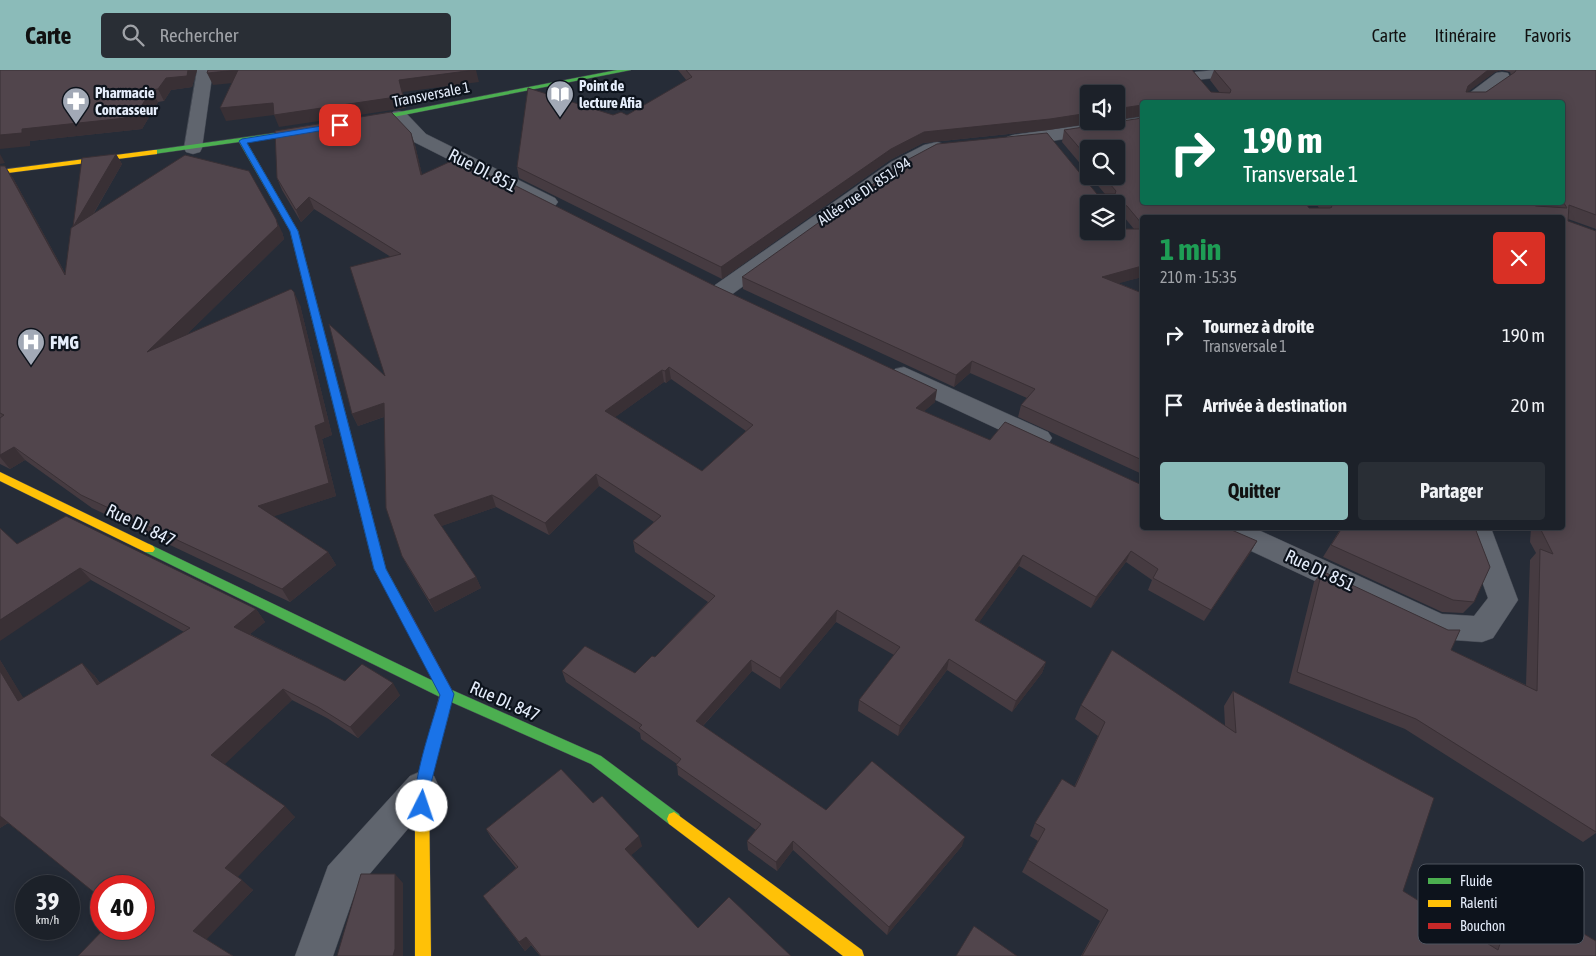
<!DOCTYPE html>
<html lang="fr">
<head>
<meta charset="utf-8">
<style>
	body { margin:0; font-family:"Asap Condensed",sans-serif; background:#292e35; color:#f1f3f6; height:100vh; display:flex; flex-direction:column; font-size:19px; white-space:nowrap }
	* { box-sizing:border-box; margin:0 }
	p { font-size:16px; color:#a0a3a8 }
	.icon { flex:none; width:28px; height:28px; fill:none; stroke:currentColor; stroke-width:2; stroke-linecap:round; stroke-linejoin:round }
	.map { position:relative; flex:1; overflow:hidden }
	.side { position:absolute; left:1140px; top:145px; width:425px; height:315px; display:flex; flex-direction:column; background:#1c2129; border-radius:5px; box-shadow:0 2px 12px #0003,0 0 0 1px #3a3e46 }
	.side>* { flex:none }
	.top-card { position:absolute; left:1140px; top:30px; width:425px; height:105px; border-radius:5px; box-shadow:0 2px 12px #0003,0 0 0 1px #3a3e46; background:#0b6e4f; color:#fff; overflow:hidden }
	.buttons { position:absolute; left:1080px; top:15px; display:grid; gap:10px }
	.buttons a { display:grid; place-items:center; width:45px; height:45px; border-radius:5px; background:#1c2129; box-shadow:0 2px 12px #0003,0 0 0 1px #3a3e46; font-size:25px }
	.speed { position:absolute; left:15px; top:805px; display:flex; gap:10px; font-size:25px; font-weight:700; text-align:center }
	.speed>* { display:grid; place-content:center; width:65px; height:65px; border-radius:50%; background:#1c2129; box-shadow:0 2px 12px #0003,0 0 0 1px #3a3e46; line-height:1 }
	.speed small { font-size:12px; font-weight:400 }
	.speed .limit { border:8px solid #d22; background:#fff; color:#111 }
	.pin { position:absolute; display:grid; place-items:center; width:42px; height:42px; color:#fff; margin:-21px; border-radius:10px; box-shadow:0 2px 8px #0006 }
	.me { position:absolute; width:55px; margin:-28px; rotate:4deg; stroke-linejoin:round; filter:drop-shadow(0 0 4px #0008) }
	.turn { display:flex; align-items:center; gap:18px; height:105px; padding:0 20px; font-size:22px }
	.turn .icon { width:65px; height:65px; stroke-width:2.5 }
	.turn b { display:block; font-size:35px; line-height:42px }
	.round { display:grid; place-items:center; flex:none; width:52px; height:52px; border-radius:5px; background:#292e35 }
	.head { display:flex; align-items:center; justify-content:space-between; height:85px; padding:0 20px }
	h1 { font-size:30px; font-weight:700; line-height:38px; color:#1e9e55 }
	.button { display:flex; gap:10px; margin-top:auto; padding:10px 20px }
	.button a { flex:1; height:58px; border-radius:5px; background:#8bbbb9; color:#111; font-size:20px; font-weight:700; line-height:58px; text-align:center }
	.button a+a { background:#292e35; color:#f1f3f6 }
	ul { padding:0; list-style:none }
	li { display:flex; align-items:center; gap:15px; height:70px; padding:0 20px }
	li div { flex:1 }
	li b { display:block; font-size:19px }
	li em { font-style:normal }
	header { display:flex; align-items:center; gap:30px; box-sizing:border-box; height:70px; padding:0 25px; background:#8bbbb9; color:#111 }
	header strong { font-size:24px }
	nav { display:flex; gap:28px; margin-inline-start:auto; font-size:18px }
	.search { width:350px; height:45px; background:#292e35; display:flex; align-items:center; gap:12px; box-sizing:border-box; padding:0 18px; border-radius:5px; color:#a0a3a8; font-size:19px }
	.map>svg:first-child { display:block }
	.lines { fill:none; stroke-linecap:round; stroke-linejoin:round }
	.lane-casing { stroke:#434852; stroke-width:1 }
	.street-casing { stroke:#434852; stroke-width:1 }
	.fast-casing { stroke:#434852; stroke-width:1 }
	.slow-casing { stroke:#434852; stroke-width:1 }
	.jam-casing { stroke:#434852; stroke-width:1 }
	.lane { fill:#60656e; fill-rule:evenodd }
	.street { fill:#60656e; fill-rule:evenodd }
	.fast { fill:#4caf50; fill-rule:evenodd }
	.slow { fill:#ffc107; fill-rule:evenodd }
	.jam { fill:#c62828; fill-rule:evenodd }
	.wall { fill:#463b41; fill-rule:evenodd }
	.shaded-wall { fill:#393035 }
	.building { fill:#51454c; stroke:#393035; fill-rule:evenodd }
	.route { fill:#1a73e8; stroke:#114b97 }
	.labels { text-anchor:middle; dominant-baseline:central; stroke-width:4.5; stroke-linejoin:round; paint-order:stroke }
	.far-poi-label { font-size:15px; font-weight:bold; fill:#e5edfb; stroke:#0d131c; text-anchor:start }
	.far-street-label { font-size:15px; fill:#e5edfb; stroke:#0d131c }
	.street-label { font-size:18px; fill:#e5edfb; stroke:#0d131c }
	.poi-label { font-size:18px; font-weight:bold; fill:#e5edfb; stroke:#0d131c; text-anchor:start }
	.key { fill:#0d131c; stroke:#4e545f; stroke-width:1 }
	.key-label { font-size:14px; fill:#e5edfb }
</style>
</head>
<body>
<header>
<strong>Carte</strong>
<div class="search"><svg class="icon" aria-label="search" viewBox="0 0 24 24"><circle cx="10" cy="10" r="6"/><path d="M15 15l6 6"/></svg>Rechercher</div>
<nav><a>Carte</a><a>Itinéraire</a><a>Favoris</a></nav>
</header>
<div class="map">
<svg width="1596" height="886" viewBox="0 0 1596 886">
	<rect width="100%" height="100%" fill="#262c37"/>
	<g class="lines">
		<g class="lane-casing">
			<path id="lane" d="M1217,0H1262L1256,4L1195,10L1189,6L1195,2Z"/>
		</g>
		<g class="street-casing">
			<path id="street" d="M197,0H213L202,78L200,82L193,84L186,82L184,78Z
				M1502,2L1508,3L1510,7L1508,11L1479,32H1461L1463,28L1496,3Z
				M399,41L405,42L426,64L555,128L558,132L555,136L548,138L541,136L414,72L390,46L393,42Z
				M1142,47V57L1013,77L1007,75L1004,71L1007,67L1013,65Z
				M937,72L944,74L946,78L944,82L936,84L905,100L731,225L723,227L715,225L712,220L715,215L891,92L924,75Z
				M904,297L1048,362L1052,368L1048,374L1039,377L1030,374L895,311L892,305L895,299Z
				M1215,458H1254L1442,544L1474,546L1488,528L1463,458H1491L1518,530L1493,568L1482,572L1439,569L1219,466Z
				M422,701L434,706L439,717L434,728L356,820L333,886H295L328,796L410,706Z"/>
		</g>
		<g class="fast-casing">
			<path id="fast" d="M617,0H631L358,54L354,52L358,50Z
				M311,58L315,60L314,62L246,71L298,161L386,499L409,541L407,545L403,546L399,545L374,499L290,161L239,72L154,84L150,82L154,80Z
				M149,474L452,620L601,686L679,744L681,749L679,754L674,756L669,754L591,694L442,628L145,482L143,479L145,476Z"/>
		</g>
		<g class="slow-casing">
			<path id="slow" d="M154,80H157V84L0,104V100Z
				M0,402L153,476L155,479L153,482H145L0,411Z
				M442,637L447,639L449,643L429,717L431,886H415V717L435,643L437,639Z
				M674,742L862,880L864,886H843L669,754L667,749L669,744Z"/>
		</g>
		<g class="jam-casing">
			<path id="jam" d="M403,536L407,537L454,624L447,647L442,649L437,647L435,643L440,624L397,541L399,537Z"/>
		</g>
		<use href="#lane" class="lane"/>
		<use href="#street" class="street"/>
		<use href="#fast" class="fast"/>
		<use href="#slow" class="slow"/>
		<use href="#jam" class="jam"/>
	</g>
	<path class="wall" d="M0,0H197L192,17L171,20L164,31L158,32L142,59L30,71V76Z
		M678,0H1192L1211,22L1220,23L1210,10L1214,0H1596V159L1568,149V151L1596,161V763L1583,772L1405,659L1289,613L1314,512L1322,501L1451,580L1526,615L1530,490L1536,483L1530,472L1531,458H1562V148H1142V207L1118,213L1142,223V404L1018,347L1021,335L1027,328L970,303L954,317L743,219L742,207L1097,124H1105L1090,106H1116L1089,79V104L1062,72L1064,60L1309,138H1319L1315,132H1525L1536,136L1544,137L1534,132H1562V32H1142V46L1116,50L1089,51H1106L1048,60L923,73L890,90L722,209L519,108L517,97L613,45H627L687,11ZM1502,0L1510,2L1511,5L1486,22H1467L1495,2ZM1117,145L1124,147L1134,159H1126L1117,148Z
		M415,75L422,105L513,119L935,332L924,341L1142,458L1257,471L1250,483L1204,551L1148,520L1152,510L1126,492L1091,538L1019,496L979,552L1046,592L1042,603L1012,642L947,600L898,666L858,641L859,630L894,585L836,552L780,619L752,601L703,656L826,740L962,776L887,865L793,780L777,801L748,780L747,771L756,760L678,705L677,694L641,669L640,663L566,612L562,601L635,603L655,587L708,532L635,482L633,471L654,452L599,416L549,465L496,437L441,456L476,507L481,518L435,542L408,497L402,486L384,347L358,356L352,344L385,306L391,187L314,139L301,152L282,120L277,108ZM671,309L746,361L702,401L615,347L664,312L666,313Z
		M116,84L122,94L94,143L282,162L284,169L186,265L300,235L332,365L322,369L336,426L273,446L328,482L336,495L290,532L92,438L25,390L10,399L0,394V96L13,108L65,203L73,156Z
		M1341,458L1474,532L1463,543L1442,542L1323,487Z
		M17,474L256,539L265,552L250,564L345,611L400,625L358,668L327,648L292,630L224,694L295,747L237,807L253,820L206,869L144,859L8,753L0,758V590L23,628L94,605L100,613L184,562L91,510Z
		M1233,621L1403,821L1486,873L1497,836L1516,824L1596,886H1081L1100,851L1022,802L1038,771L1030,766L1035,753L1074,717L1098,666L1075,649L1081,635L1225,655L1224,636Z
		M593,733L642,776L631,785L698,858L791,886H540L531,875L525,881L483,826L516,798L492,769L486,759Z"/>
	<path class="shaded-wall" d="M188,0H197L192,17L171,20L164,31L158,19L166,8Z
		M238,0L243,12L213,15L207,3Z
		M476,0L479,12L403,22L406,38L279,57L274,45L226,51L220,38L399,10Z
		M1488,0H1502L1495,2L1462,26L1468,16Z
		M151,20L158,32L142,59L30,71V76L0,79V65Z
		M1142,35V46L1116,50V39Z
		M1089,43V51H1106L1048,60L923,73L890,90L722,209L721,197L891,79L924,62Z
		M411,63L415,75L425,117L421,105Z
		M0,84L5,93L0,94Z
		M116,84L122,94L79,168L73,157Z
		M5,96L13,108L73,218L65,205Z
		M309,127L314,139L301,152L296,140Z
		M276,149L282,162L284,169L156,295L147,282Z
		M1142,196V207L1098,219L1102,207Z
		M294,222L300,235L332,365L322,369L336,426L266,449L258,436L315,356Z
		M972,291L970,303L954,317L956,305Z
		M669,297L671,309L666,313L665,301Z
		M662,300L664,312L607,353L605,341Z
		M937,320L935,332L914,350L916,338Z
		M384,333L389,345L358,356L352,344Z
		M14,377L25,390L10,399L0,387V385Z
		M596,404L599,416L549,465L545,453Z
		M492,425L496,437L439,457L434,445Z
		M1257,471L1250,483L1204,551L1211,540Z
		M1131,481L1126,492L1091,538L1096,527Z
		M328,482L336,495L290,532L282,519Z
		M1023,485L1019,496L973,561L975,550Z
		M80,498L91,510L0,571V550Z
		M476,507L481,518L435,542L429,530Z
		M256,539L265,552L244,569L234,557Z
		M837,540L836,552L780,619V608Z
		M949,589L947,600L898,666L900,656Z
		M0,590L32,642L18,631L0,601Z
		M751,590L752,601L698,661L696,651Z
		M1046,592L1042,603L1012,642L1016,631Z
		M82,593L94,605L109,627L97,615Z
		M393,613L400,625L358,668L350,657Z
		M283,619L292,630L222,697L211,685Z
		M285,736L295,747L237,808L225,798Z
		M0,745L9,752L0,758Z
		M639,766L642,776L628,788L625,779Z
		M965,767L962,776L887,865L889,857Z
		M793,771V780L777,801L776,792Z
		M395,804L403,813V886H393Z
		M242,810L253,820L206,870L193,861Z
		M526,867L531,875L525,881L519,872Z"/>
	<path class="building" d="M0,0H188L187,6L166,8L158,19L151,20L135,47L22,59V63L0,65Z
		M208,0H474L399,10L403,26L274,45L273,33L220,38L238,0L207,3Z
		M686,0H1192L1211,22L1230,23L1231,20L1214,0H1488L1468,16L1466,22H1486L1515,2L1516,0H1596V145L1569,135L1568,151L1596,161V762L1416,649L1297,602L1322,501L1448,560H1460L1451,580L1537,621L1540,479L1553,484L1541,460V458H1562V148H1142V154L1127,136L1118,132L1117,148L1126,159H1141L1142,156V196L1102,207L1142,223V390L1021,335L1035,319L972,291L956,305L742,207L907,90L937,74L1047,63L1097,124H1115L1116,121L1103,106H1116V79H1089V89L1064,60L1142,48V132H1305L1309,138H1330L1332,137L1329,132H1525L1536,136L1567,138L1562,130V32H1142V35L1116,39V24H1089V43L1050,49L924,62L891,79L721,197L517,97L528,18L613,45L621,42L627,45L692,7ZM1089,134H1116V161H1089Z
		M391,42L411,63L421,105L458,88L513,119L514,115L713,215L937,320L916,338L990,370L1005,352L1142,415V458H1227L1257,471L1211,540L1153,508L1158,499L1131,481L1096,527L1023,485L975,550L1046,592L1016,631L949,589L900,656L859,630L900,577L837,540L780,608L751,590L696,651L826,740L872,691L965,767L889,857L793,771L776,792L747,771L761,754L676,695L681,689L639,658L642,655L562,601L585,576L635,603L652,586L655,587L715,526L633,471L661,446L596,404L545,453L492,425L434,445L476,507L429,530L402,486L386,438L384,333L352,344L329,254L385,306L350,197L401,184L309,127L296,140L277,108L275,61ZM669,297L753,355L702,401L605,341L662,300L665,301Z
		M116,84L73,157L82,88Z
		M185,85L249,101L276,149L278,156L147,282L291,219L294,222L325,352L315,356L329,413L258,436L328,482L282,519L81,425L14,377L0,385V348L4,345L0,343V96H5L65,205L71,158Z
		M66,446L256,539L234,557L345,611L362,594L393,613L350,657L318,637L283,619L211,685L285,736L225,798L242,810L193,861L233,886H78L104,859H144V816H101V828L0,746V601L18,631L82,593L97,615L190,558L80,498L0,550V458L17,474Z
		M1342,458H1475L1490,497L1474,532L1453,530L1331,475Z
		M1112,580L1236,663L1233,621L1434,728L1403,821L1498,880L1516,824L1596,871V886H1082L1108,840L1028,790L1045,759L1035,753L1062,709L1075,717L1105,652L1081,635Z
		M561,699L593,733L602,726L639,766L625,779L698,858L729,827L791,886H541L526,867L519,872L483,826L518,797L486,759Z
		M361,804H395V879L393,886H337Z
		M974,856L1017,886H956Z"/>
	<path class="route" d="M340,53L343,54V57L247,73L298,161L386,499L454,624L430,717V736L428,740L422,742L417,740C408,720 434,649 440,625L374,499L290,161L239,71L242,69Z"/>
	<defs>
		<g id="library-pin" transform="scale(1.4375)"><path d="M0 17L-7.5 6A9.5 9.5 0 1 1 7.5 6Z" fill="#a2a9b6" stroke="#0d131c"/><path d="M-6-4Q-3-5.5-.7-3.5V5Q-3 3-6 4ZM6-4Q3-5.5 .7-3.5V5Q3 3 6 4Z" fill="#fff"/></g>
		<g id="pharmacy-pin" transform="scale(1.4375)"><path d="M0 17L-7.5 6A9.5 9.5 0 1 1 7.5 6Z" fill="#a2a9b6" stroke="#0d131c"/><path d="M-2-6h4v4h4v4h-4v4h-4v-4h-4v-4h4Z" fill="#fff"/></g>
		<g id="hospital-pin" transform="scale(1.4375)"><path d="M0 17L-7.5 6A9.5 9.5 0 1 1 7.5 6Z" fill="#a2a9b6" stroke="#0d131c"/><path d="M-5-5h3v3.5h4V-5h3V5h-3V1.5h-4V5h-3Z" fill="#fff"/></g>
	</defs>
	<g fill-rule="evenodd">
		<use href="#library-pin" x="560" y="24"/>
		<use href="#pharmacy-pin" x="76" y="31"/>
		<use href="#hospital-pin" x="31" y="272"/>
	</g>
	<g class="labels">
		<g class="far-poi-label">
			<text x="579" y="15">Point de<tspan x="579" dy="17">lecture Afia</tspan></text>
			<text x="95" y="22">Pharmacie<tspan x="95" dy="17">Concasseur</tspan></text>
		</g>
		<g class="far-street-label">
			<text transform="translate(431 24) rotate(-11)">Transversale 1</text>
			<text transform="translate(864 121) rotate(-34)">Allée rue DI. 851/94</text>
		</g>
		<g class="street-label">
			<text transform="translate(483 100) rotate(27)">Rue DI. 851</text>
			<text transform="translate(141 455) rotate(26)">Rue DI. 847</text>
			<text transform="translate(1320 500) rotate(25)">Rue DI. 851</text>
			<text transform="translate(505 631) rotate(24)">Rue DI. 847</text>
		</g>
		<g class="poi-label">
			<text x="50" y="272">FMG</text>
		</g>
	</g>
	<rect x="1418" y="794" width="166" height="80" rx="8" class="key"/>
	<rect x="1428" y="808" width="23" height="6" fill="#4caf50"/>
	<rect x="1428" y="830" width="23" height="7" fill="#ffc107"/>
	<rect x="1428" y="853" width="23" height="6" fill="#c62828"/>
	<g class="key-label">
		<text x="1460" y="816">Fluide</text>
		<text x="1460" y="838">Ralenti</text>
		<text x="1460" y="861">Bouchon</text>
	</g>
</svg>
<div class="buttons">
<a><svg class="icon" aria-label="sound" viewBox="0 0 24 24"><path d="M4 9h4l5-4v14l-5-4H4zM17 9q2 3 0 6"/></svg></a>
<a><svg class="icon" aria-label="search" viewBox="0 0 24 24"><circle cx="10" cy="10" r="6"/><path d="M15 15l6 6"/></svg></a>
<a><svg class="icon" aria-label="layers" viewBox="0 0 24 24"><path d="M12 4l9 5-9 5-9-5zM3 14l9 5 9-5"/></svg></a>
</div>
<div class="speed"><div>39<small>km/h</small></div><div class="limit">40</div></div>
<div class="pin" style="left:340px;top:55px;background:#d93025"><svg class="icon" aria-label="arrive" viewBox="0 0 24 24"><path d="M6 21V4h12l-3 4 3 4H6"/></svg></div>
<svg class="me" style="left:422px;top:736px" viewBox="-20 -20 40 40"><circle r="19" fill="#fff"/><path d="M0-13L10 11 0 6-10 11z" fill="#1a73e8"/></svg>
<div class="top-card">
<div class="turn"><svg class="icon" aria-label="right" viewBox="0 0 24 24"><path d="M7 20v-9h11M14 6l5 5-5 5"/></svg><div><b>190 m</b>Transversale 1</div></div>
</div>
<section class="side">
<div class="head"><div><h1>1 min</h1><p>210 m · 15:35</p></div><a class="round" style="background:#d93025;color:#fff"><svg class="icon" aria-label="close" viewBox="0 0 24 24"><path d="M6 6l12 12M18 6L6 18"/></svg></a></div>
<ul>
<li><svg class="icon" aria-label="right" viewBox="0 0 24 24"><path d="M7 20v-9h11M14 6l5 5-5 5"/></svg><div><b>Tournez à droite</b><p>Transversale 1</p></div><em>190 m</em></li>
<li><svg class="icon" aria-label="arrive" viewBox="0 0 24 24"><path d="M6 21V4h12l-3 4 3 4H6"/></svg><div><b>Arrivée à destination</b></div><em>20 m</em></li>
</ul>
<div class="button"><a>Quitter</a><a>Partager</a></div>
</section>
</div>
</body>
</html>
